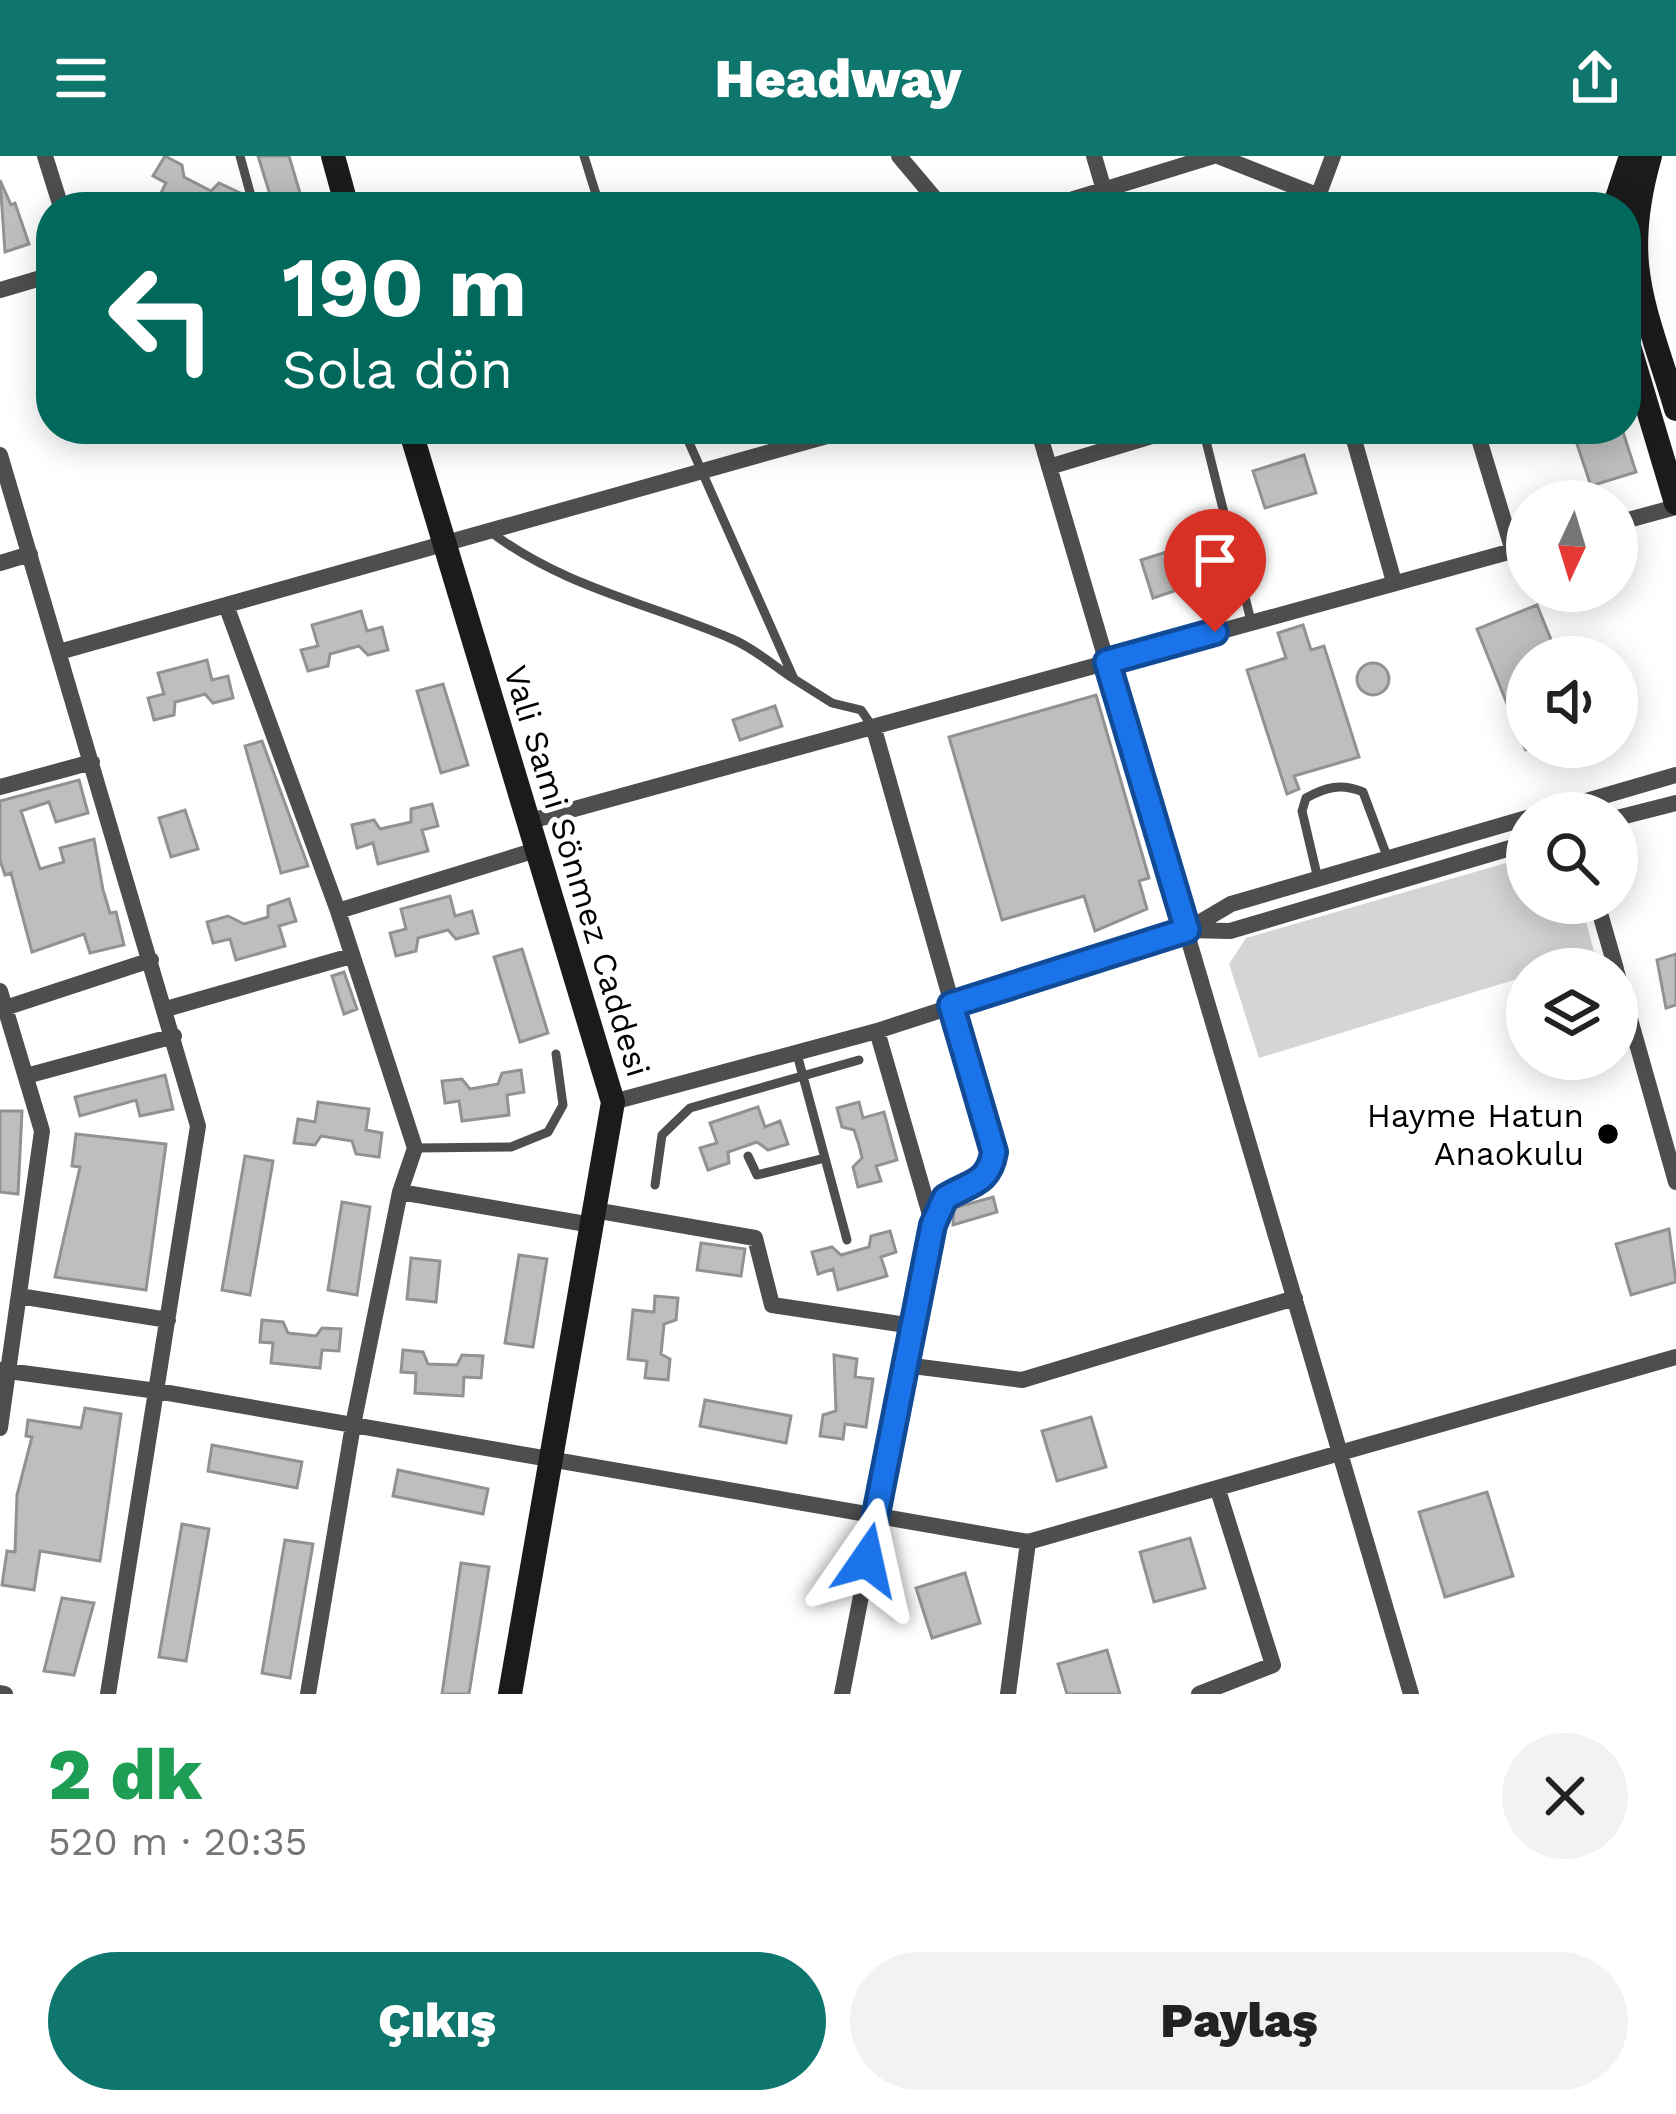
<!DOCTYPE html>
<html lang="tr">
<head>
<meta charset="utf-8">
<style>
	body { margin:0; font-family:"Work Sans",sans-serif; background:#f2f2f2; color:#222; height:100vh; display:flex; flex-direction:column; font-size:45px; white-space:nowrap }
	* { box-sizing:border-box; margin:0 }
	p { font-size:39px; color:#767676 }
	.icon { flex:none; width:66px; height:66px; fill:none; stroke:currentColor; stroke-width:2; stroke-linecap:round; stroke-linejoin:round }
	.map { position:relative; height:1538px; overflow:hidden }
	.side { display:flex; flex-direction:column; background:#fff; flex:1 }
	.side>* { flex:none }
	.hud { position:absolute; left:36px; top:36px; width:1605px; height:252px; border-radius:48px; box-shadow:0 6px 30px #0003; background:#00695c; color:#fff; overflow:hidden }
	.needle { width:78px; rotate:184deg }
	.fabs { position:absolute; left:1506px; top:324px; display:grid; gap:24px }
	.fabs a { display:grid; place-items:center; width:132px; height:132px; border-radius:50%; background:#fff; box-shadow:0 6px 30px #0003; font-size:60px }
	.pin { position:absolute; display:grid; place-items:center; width:102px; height:102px; color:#fff; margin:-123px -51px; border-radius:50% 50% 50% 0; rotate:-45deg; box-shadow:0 0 12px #0007 }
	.pin .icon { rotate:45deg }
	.me { position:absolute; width:132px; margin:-66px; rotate:11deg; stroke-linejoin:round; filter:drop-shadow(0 0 9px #0008) }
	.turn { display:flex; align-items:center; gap:42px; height:252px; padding:0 48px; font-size:54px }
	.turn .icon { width:156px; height:156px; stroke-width:2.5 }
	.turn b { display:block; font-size:84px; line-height:102px }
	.round { display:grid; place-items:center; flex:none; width:126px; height:126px; border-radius:63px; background:#f2f2f2 }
	.summary { display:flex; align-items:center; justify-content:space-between; height:204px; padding:0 48px }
	h1 { font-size:72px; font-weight:800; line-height:90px; color:#1e9e55 }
	.cta { display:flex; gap:24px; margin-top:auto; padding:24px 48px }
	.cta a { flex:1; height:138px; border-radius:72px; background:#0f766e; color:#fff; font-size:48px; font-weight:800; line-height:138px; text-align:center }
	.cta a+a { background:#f2f2f2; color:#222 }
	header { display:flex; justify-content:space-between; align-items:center; height:156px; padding:0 48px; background:#0f766e; color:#fff; font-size:54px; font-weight:800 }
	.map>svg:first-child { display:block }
	.green { fill:#d5d5d5 }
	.building { fill:#bebebe; stroke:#929292; stroke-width:3 }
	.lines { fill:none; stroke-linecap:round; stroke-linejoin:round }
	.lane { stroke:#4e4e4e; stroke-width:9 }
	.street { stroke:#4e4e4e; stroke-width:16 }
	.secondary { stroke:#1b1b1b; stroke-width:24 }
	.route-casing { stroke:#114b97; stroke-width:30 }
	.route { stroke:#1a73e8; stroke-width:21 }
	.poi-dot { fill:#000; stroke:#fff; stroke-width:4.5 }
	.labels { text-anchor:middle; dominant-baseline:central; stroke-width:10; stroke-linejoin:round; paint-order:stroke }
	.street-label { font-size:33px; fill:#000; stroke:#fff }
	.poi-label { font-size:33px; fill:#000; stroke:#fff; text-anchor:end }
</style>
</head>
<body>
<header><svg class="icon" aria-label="menu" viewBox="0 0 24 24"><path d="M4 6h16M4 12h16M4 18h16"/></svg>Headway<svg class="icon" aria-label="share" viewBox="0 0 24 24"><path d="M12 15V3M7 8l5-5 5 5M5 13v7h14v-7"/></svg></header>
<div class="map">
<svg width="1676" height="1538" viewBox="0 0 1676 1538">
	<rect width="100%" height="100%" fill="#fff"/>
	<path class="green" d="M1527,701V747H1581L1595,799L1549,813H1527V820L1259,902L1229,808L1246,782Z"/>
	<path class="building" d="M165,0L182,9L184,21L211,35L219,27L240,37L233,51H169L157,45L166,27L153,20Z
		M258,0H289L300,37L272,45Z
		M0,24L11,49L15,47L29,88L5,96Z
		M1604,273H1622L1636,316L1591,330L1575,282Z
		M1304,299L1316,337L1265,352L1253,315Z
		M1192,388L1204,425L1153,442L1141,404Z
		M1537,449L1558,501H1527L1526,595L1477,473Z
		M361,455L367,475L382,471L388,494L368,499L359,490L330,498L328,510L308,515L301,494L318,490L312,469Z
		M1303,469L1311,494L1324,490L1359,601L1294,620L1299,633L1287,638L1247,514L1286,502L1278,477Z
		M207,504L212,524L228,520L233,542L213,547L205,538L191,542L175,546L174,559L154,564L148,542L164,538L158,517Z
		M1357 523a16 16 0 1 1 32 0a16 16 0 1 1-32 0Z
		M443,528L468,609L441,617L417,535Z
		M1096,539L1149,722L1139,725L1147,753L1095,775L1084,740L1002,764L949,581Z
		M775,550L782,570L740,584L733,564Z
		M262,585L308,710L281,717L245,590Z
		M79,624L88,657L56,666L49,646L21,655L40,713L64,706L60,692L94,683L103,734L110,757L116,756L124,789L90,797L84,778L32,796L11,717L5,719L0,704V645Z
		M432,648L438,670L422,674L428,695L378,708L373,687L357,692L352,669L374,664L380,673L411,666V653Z
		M185,654L198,693L171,701L159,662Z
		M450,740L455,760L472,755L478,777L456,783L448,774L418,782L416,795L396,800L390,777L406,773L401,753Z
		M289,743L296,765L279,770L285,790L236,804L230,783L213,787L207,766L228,760L244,768L268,761V750Z
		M522,793L548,877L520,886L494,801Z
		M1676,798V849L1666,852L1657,804Z
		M344,816L357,853L344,858L332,820Z
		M521,914L524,936L507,939L509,959L462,965L459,945L445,947L442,925L462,923L470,933L498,928L502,917Z
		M165,919L173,953L140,960L136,944L80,960L75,941Z
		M318,946L369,953L366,974L382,977L379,1001L356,998L352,985L321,980L315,989L294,987L298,963L315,966Z
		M859,946L863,962L884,956L897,1004L876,1010L881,1025L858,1031L853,1011L862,1002L859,989L854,974L842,971L837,952Z
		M758,951L765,971L780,965L788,988L768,994L757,986L728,996L729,1007L708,1014L700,992L717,987L710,967Z
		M0,955H22L18,1038L0,1036Z
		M76,978L166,988L146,1134L55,1121L80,1011L72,1010Z
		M245,1000L273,1005L250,1139L222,1134Z
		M993,1041L997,1056L953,1069L954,1052Z
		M342,1046L370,1051L357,1139L328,1134Z
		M1669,1073L1676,1126L1631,1139L1616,1088Z
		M890,1075L896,1096L881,1101L887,1120L838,1134L833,1113L818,1118L812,1096L832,1091L841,1099L869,1091L871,1080Z
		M701,1087L745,1093L741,1120L697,1114Z
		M519,1099L547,1103L533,1191L505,1187Z
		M411,1102L440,1105L436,1146L407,1143Z
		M655,1140L678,1142L676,1164L664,1168L661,1198L670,1203L668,1224L645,1222L647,1205L628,1203L633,1154L654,1156Z
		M262,1164L283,1166L288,1177L316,1180L322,1172L341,1173L339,1195L322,1194L320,1212L271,1207L273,1187L260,1186Z
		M403,1194L423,1196L428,1208L457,1209L462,1199L483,1200L481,1222L464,1221L463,1240L415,1237L416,1217L401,1216Z
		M834,1199L857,1203L855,1221L873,1223L866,1271L845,1268L843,1283L820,1280L823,1259L836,1255Z
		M705,1244L791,1260L786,1287L700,1270Z
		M85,1252L121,1258L100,1405L40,1395L34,1434L2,1429L7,1395L15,1396L17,1339L32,1281L26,1280L28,1264L81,1272Z
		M1091,1261L1106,1311L1057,1325L1042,1275Z
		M212,1289L302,1306L297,1332L208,1315Z
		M398,1314L488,1333L483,1358L393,1340Z
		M1487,1336L1513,1420L1445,1441L1419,1356Z
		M182,1368L209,1373L186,1505L159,1501Z
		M1190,1382L1205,1432L1154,1446L1140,1396Z
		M285,1384L313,1388L290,1522L262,1517Z
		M461,1407L489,1411L469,1538H442Z
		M965,1417L980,1467L932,1482L916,1432Z
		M62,1442L94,1447L74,1519L44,1515Z
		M1107,1494L1120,1538H1067L1058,1508Z"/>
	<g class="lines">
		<path class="lane" d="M240,0L254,51
			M584,0L600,51
			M683,273L794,523L832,547L861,554L874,573
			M1203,273L1251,465
			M488,374C562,431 648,447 732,483C754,492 774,510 794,523
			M1318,723L1302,655L1306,642C1326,631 1341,627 1363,636L1388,703
			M797,898L847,1084
			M415,992L511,991L548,976L563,949L556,898
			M748,1000L757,1019L825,1002
			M655,1029L662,979L690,952L859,904"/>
		<path class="street" d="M45,0L61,51
			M899,0L942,51
			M1094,0L1109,51
			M1218,0L1347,51
			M1048,51L1213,0
			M1314,51L1333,0
			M0,134L51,119
			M1038,273L1411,1538
			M1351,273L1394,426
			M1476,273L1513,395
			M0,299L198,970L108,1538
			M1049,311L1175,273
			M1617,367L1676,351
			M0,407L30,398
			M226,449L338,755L415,992L400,1036L353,1269L308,1538
			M59,496L852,273
			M874,573L994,996C989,1027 969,1027 945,1041L933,1068
			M0,631L92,606
			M1545,657L1676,619
			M1617,662L1676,647
			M527,666L1527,391
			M1597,747L1616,813
			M338,755L536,694
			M1187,774L1230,775L1527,687
			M1617,817L1676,1026
			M0,835L42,975L0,1272
			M5,852L151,804
			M166,853L351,800
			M26,920L174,880
			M613,946L877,875L1187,774L1231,748L1527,662
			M400,1036L592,1069
			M594,1054L755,1082L772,1149L913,1170
			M19,1140L168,1164
			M905,1209L1022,1224L1295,1142
			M0,1214L157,1235L1028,1386L1676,1201
			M0,1537L5,1538
			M842,1538L933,1069L877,875
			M1008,1538L1028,1386
			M1199,1538L1273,1509L1218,1334"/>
		<path class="secondary" d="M333,0L347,51
			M1650,0C1619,109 1645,149 1676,253
			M1614,51L1631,0
			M1626,180L1676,347
			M410,273L613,946L510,1538"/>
	</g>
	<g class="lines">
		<g class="route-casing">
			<path id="route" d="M867,1404L933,1069L945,1042C969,1027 989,1028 994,996L951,849L1187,774L1107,506L1215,476"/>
		</g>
		<use href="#route" class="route"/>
	</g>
	<circle class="poi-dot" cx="1608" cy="978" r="12"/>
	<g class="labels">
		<g class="street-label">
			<text transform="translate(577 715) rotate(73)">Vali Sami Sönmez Caddesi</text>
		</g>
		<g class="poi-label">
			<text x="1584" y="959">Hayme Hatun<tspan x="1584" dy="38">Anaokulu</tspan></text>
		</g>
	</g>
</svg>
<div class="fabs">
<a><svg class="needle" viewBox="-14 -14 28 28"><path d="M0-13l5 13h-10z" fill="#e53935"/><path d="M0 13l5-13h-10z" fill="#767676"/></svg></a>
<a><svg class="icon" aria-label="sound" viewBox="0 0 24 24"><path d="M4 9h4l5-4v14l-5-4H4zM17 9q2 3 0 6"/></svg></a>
<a><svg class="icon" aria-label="search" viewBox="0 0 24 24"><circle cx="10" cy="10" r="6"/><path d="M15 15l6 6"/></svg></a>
<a><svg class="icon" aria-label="layers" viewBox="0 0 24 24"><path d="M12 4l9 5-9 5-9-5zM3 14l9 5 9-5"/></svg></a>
</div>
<div class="pin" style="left:1215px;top:476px;background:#d93025"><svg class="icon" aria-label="arrive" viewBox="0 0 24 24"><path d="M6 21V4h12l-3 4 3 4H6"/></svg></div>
<svg class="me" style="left:867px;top:1404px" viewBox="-20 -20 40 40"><path d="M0-17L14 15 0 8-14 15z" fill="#1a73e8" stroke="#fff" stroke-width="4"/></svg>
<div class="hud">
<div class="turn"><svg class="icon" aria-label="left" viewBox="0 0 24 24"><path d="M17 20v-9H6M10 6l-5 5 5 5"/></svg><div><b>190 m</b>Sola dön</div></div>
</div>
</div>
<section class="side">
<div class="summary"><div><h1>2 dk</h1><p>520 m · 20:35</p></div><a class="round"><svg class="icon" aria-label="close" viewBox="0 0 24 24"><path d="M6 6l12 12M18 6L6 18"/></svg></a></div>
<div class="cta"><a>Çıkış</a><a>Paylaş</a></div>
</section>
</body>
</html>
